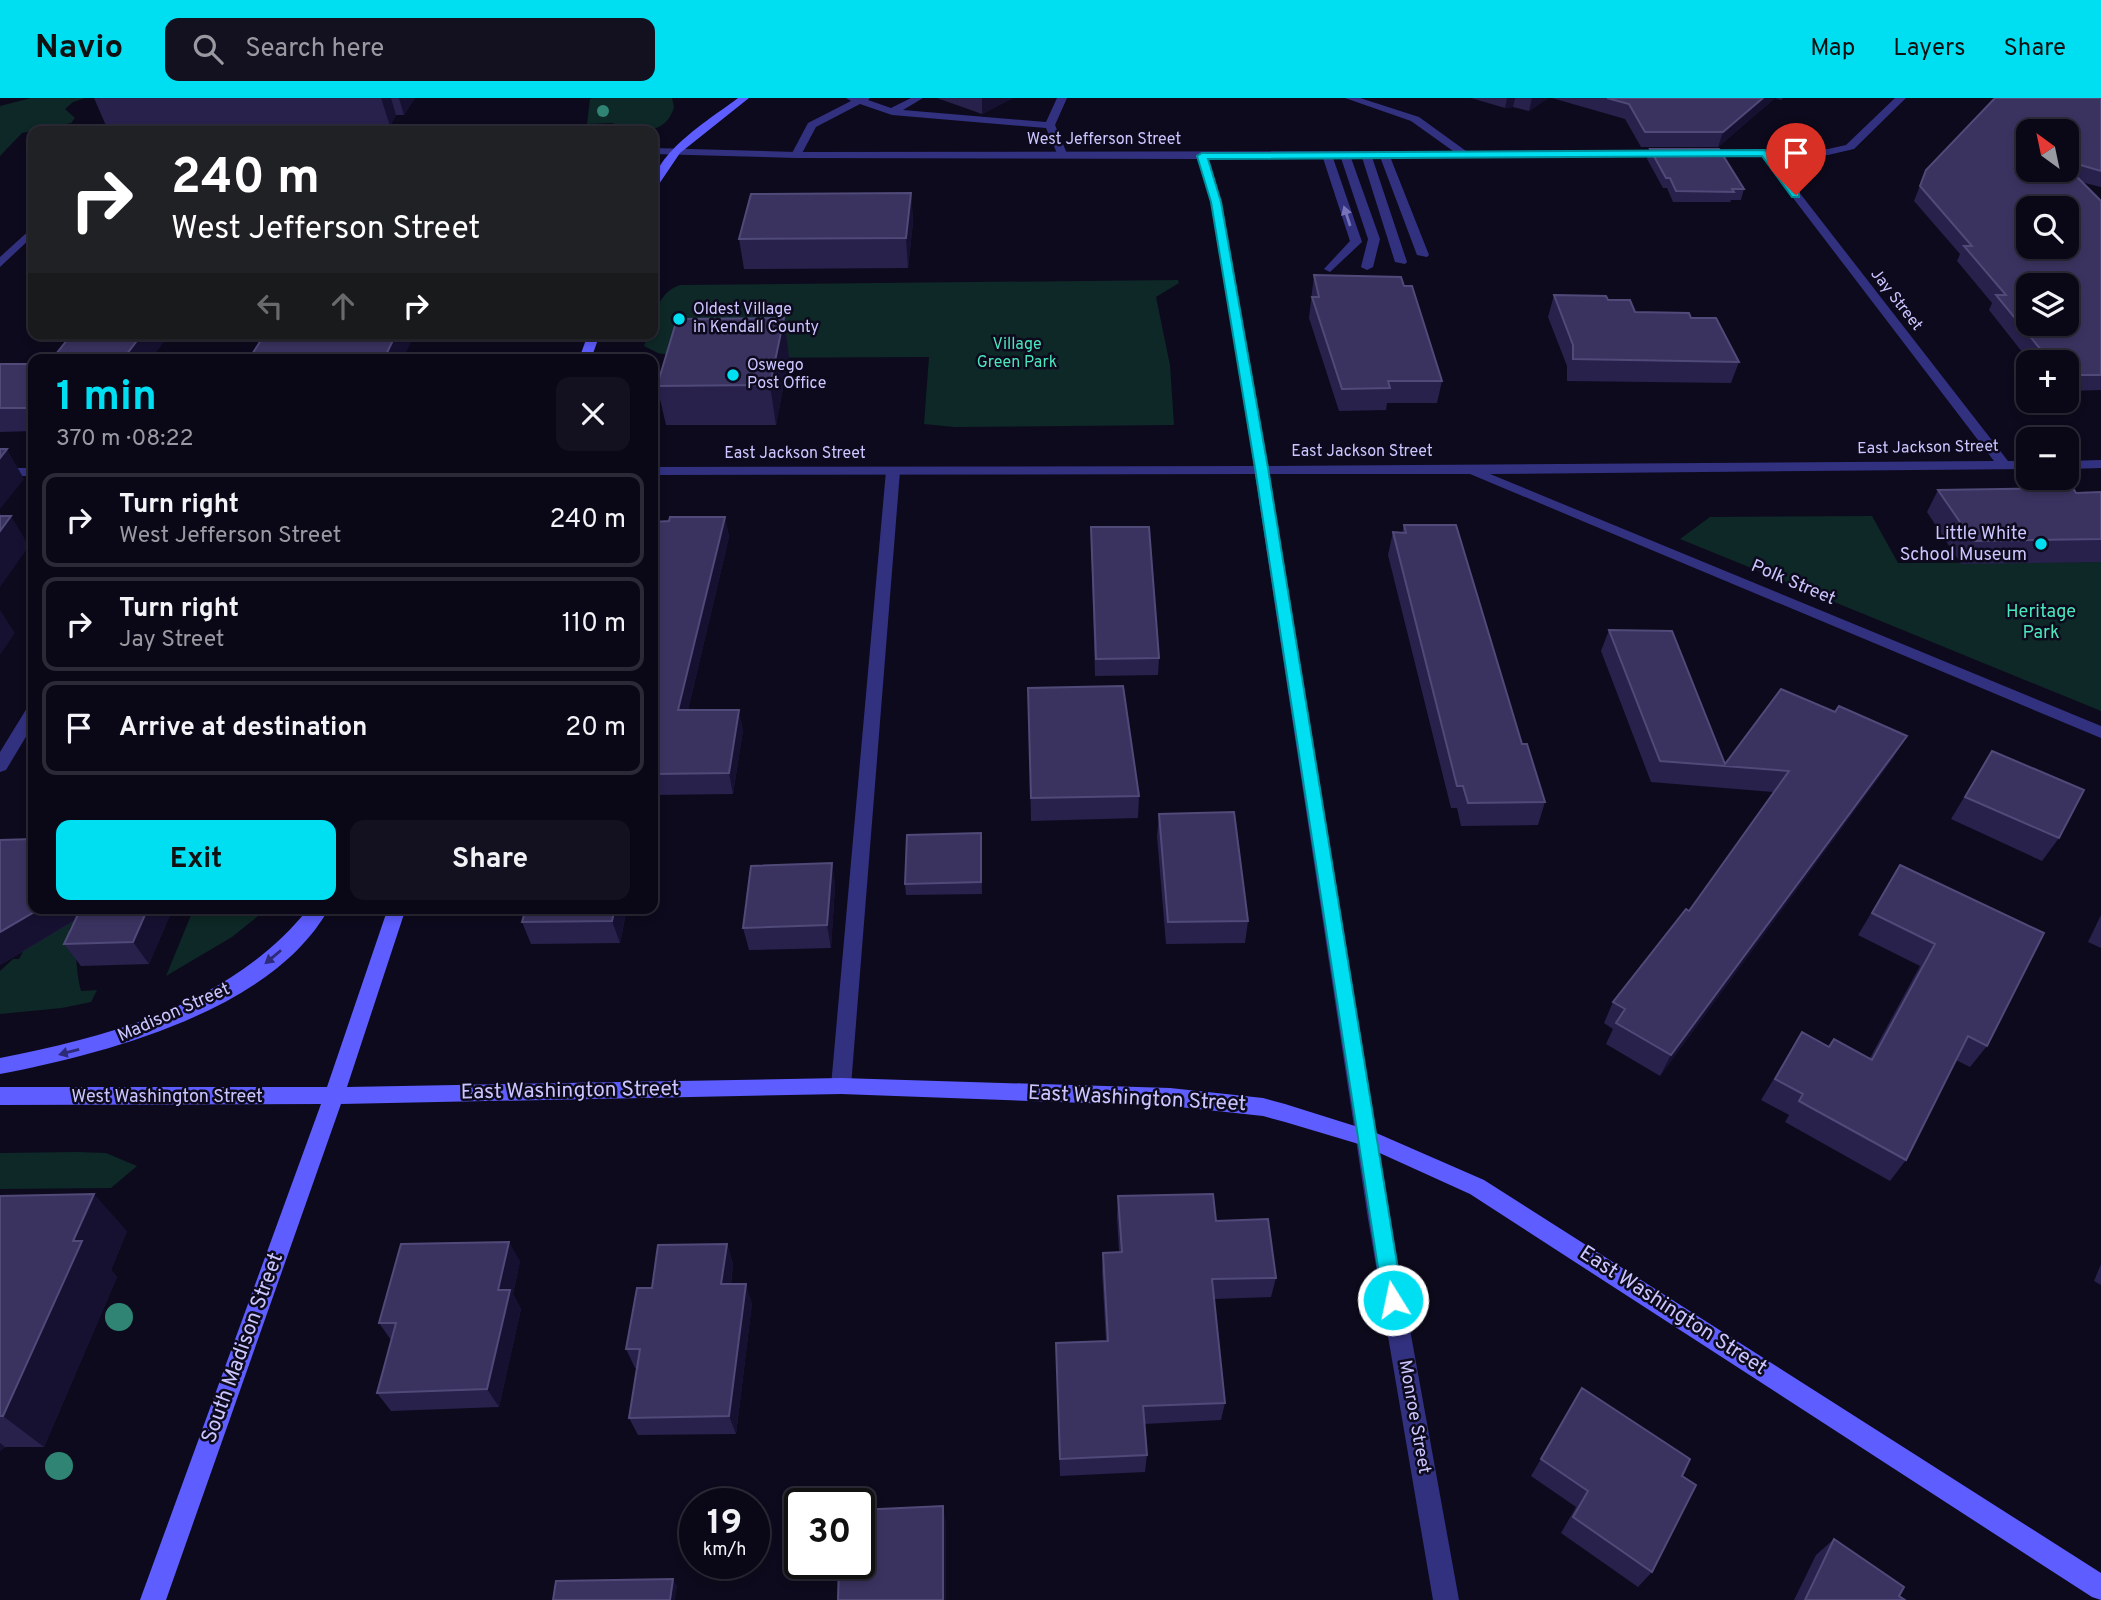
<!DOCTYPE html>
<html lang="en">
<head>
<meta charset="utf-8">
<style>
	body { margin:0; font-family:Overpass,sans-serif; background:#13111f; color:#f1f3f6; height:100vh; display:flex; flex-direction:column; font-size:26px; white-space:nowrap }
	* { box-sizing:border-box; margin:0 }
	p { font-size:23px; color:#999aa1 }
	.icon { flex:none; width:38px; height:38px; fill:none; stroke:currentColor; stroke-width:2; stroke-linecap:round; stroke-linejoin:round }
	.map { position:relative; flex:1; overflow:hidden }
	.panel { position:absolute; left:28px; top:256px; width:630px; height:560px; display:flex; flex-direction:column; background:#0a0816; border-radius:14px; box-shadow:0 4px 10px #0003,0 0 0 2px #2a2935 }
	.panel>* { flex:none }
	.banner { position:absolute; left:28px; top:28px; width:630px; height:214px; border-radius:14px; box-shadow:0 4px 10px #0003,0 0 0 2px #2a2935; background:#202124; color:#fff; overflow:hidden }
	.needle { width:46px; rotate:327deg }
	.tools { position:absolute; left:2016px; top:21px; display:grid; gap:14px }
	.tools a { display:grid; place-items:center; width:63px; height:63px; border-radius:14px; background:#0a0816; box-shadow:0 4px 10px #0003,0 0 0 2px #2a2935; font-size:35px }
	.speed { position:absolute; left:679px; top:1390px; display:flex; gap:14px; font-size:35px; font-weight:700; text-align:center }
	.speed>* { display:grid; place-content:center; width:91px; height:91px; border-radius:50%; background:#0a0816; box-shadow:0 4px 10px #0003,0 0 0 2px #2a2935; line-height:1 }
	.speed small { font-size:18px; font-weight:400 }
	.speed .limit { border:4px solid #111; border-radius:10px; background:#fff; color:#111 }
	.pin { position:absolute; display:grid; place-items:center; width:60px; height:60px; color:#fff; margin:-72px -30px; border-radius:50% 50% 50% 0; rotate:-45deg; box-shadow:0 0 7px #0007 }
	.pin .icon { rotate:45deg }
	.me { position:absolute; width:77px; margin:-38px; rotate:350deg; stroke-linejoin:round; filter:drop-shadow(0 0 5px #0008) }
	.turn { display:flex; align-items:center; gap:24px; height:147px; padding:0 28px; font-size:32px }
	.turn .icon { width:91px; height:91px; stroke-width:2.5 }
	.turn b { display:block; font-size:49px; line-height:60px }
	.lanes { display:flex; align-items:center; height:66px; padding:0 28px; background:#0003; justify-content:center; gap:35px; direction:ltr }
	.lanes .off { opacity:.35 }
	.round { display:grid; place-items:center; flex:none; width:74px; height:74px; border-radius:14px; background:#13111f }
	.summary { display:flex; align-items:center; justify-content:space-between; height:119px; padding:0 28px }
	h1 { font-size:42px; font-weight:700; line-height:52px; color:#00def1 }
	.primary-button { display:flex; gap:14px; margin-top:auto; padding:14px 28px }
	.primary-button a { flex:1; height:80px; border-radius:14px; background:#00def1; color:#111; font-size:28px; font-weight:700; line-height:80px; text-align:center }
	.primary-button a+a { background:#13111f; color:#f1f3f6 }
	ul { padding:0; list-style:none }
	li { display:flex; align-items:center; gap:21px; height:94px; margin:0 14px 10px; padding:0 14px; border:4px solid #2a2935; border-radius:14px }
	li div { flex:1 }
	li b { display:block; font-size:26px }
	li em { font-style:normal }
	header { display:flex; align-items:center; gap:42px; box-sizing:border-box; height:98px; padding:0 35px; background:#00def1; color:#111 }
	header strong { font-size:33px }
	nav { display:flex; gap:38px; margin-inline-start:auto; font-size:24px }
	.search { width:490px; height:63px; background:#13111f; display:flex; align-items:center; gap:18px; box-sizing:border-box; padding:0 24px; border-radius:14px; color:#999aa1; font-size:26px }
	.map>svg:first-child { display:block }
	.green { fill:#0d2826 }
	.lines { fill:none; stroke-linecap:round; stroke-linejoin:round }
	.lane { fill:#323180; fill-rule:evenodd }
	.street { fill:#323180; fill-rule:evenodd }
	.secondary { fill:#5e5dff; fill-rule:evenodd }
	.tree { fill:#2f8474 }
	.wall { fill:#28214c; fill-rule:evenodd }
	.shaded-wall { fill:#161131 }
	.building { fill:#3a3360; stroke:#504a79; stroke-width:2; fill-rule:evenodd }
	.oneway { fill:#7774b9 }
	.oneway2 { fill:#2d2b77 }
	.route { fill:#00def1; stroke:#00909d; stroke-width:2 }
	.poi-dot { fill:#00def1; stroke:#0d0a1d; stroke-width:2.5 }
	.labels { text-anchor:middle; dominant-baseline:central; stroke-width:5; stroke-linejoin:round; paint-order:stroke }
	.far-street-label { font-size:16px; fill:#cbc6ff; stroke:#0d0a1d }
	.far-poi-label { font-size:16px; fill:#cbc6ff; stroke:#0d0a1d; text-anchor:start }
	.far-park-label { font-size:16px; fill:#4ae7bc; stroke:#0d0a1d }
	.poi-label { font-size:18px; fill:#cbc6ff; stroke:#0d0a1d; text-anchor:end }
	.street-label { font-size:18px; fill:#cbc6ff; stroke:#0d0a1d }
	.park-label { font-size:18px; fill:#4ae7bc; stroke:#0d0a1d }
	.near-street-label { font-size:21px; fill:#cbc6ff; stroke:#0d0a1d }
</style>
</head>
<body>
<header>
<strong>Navio</strong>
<div class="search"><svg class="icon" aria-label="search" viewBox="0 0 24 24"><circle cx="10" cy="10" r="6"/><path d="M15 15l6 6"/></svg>Search here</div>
<nav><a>Map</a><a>Layers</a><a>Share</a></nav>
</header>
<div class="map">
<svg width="2101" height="1502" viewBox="0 0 2101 1502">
	<rect width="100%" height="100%" fill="#0d0a1d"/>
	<path class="green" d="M31,0H85L73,4L65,11L75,20L71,25L22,35L0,58V8Z
		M593,0H672L674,9C666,37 641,33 617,33L618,30L613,25L587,26L590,1Z
		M1178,182L1179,185L1156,199L1170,267L1174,327L954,329L924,326L929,259L685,260L658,255L644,248L648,236H653C653,216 659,194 680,187Z
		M1872,418L1898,465L2101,464V613L1680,441L1710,419Z
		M46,810L76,822L69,831C78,850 75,872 81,893L97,892L91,904L62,910L0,916V873L13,861H19Z
		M194,810H268L232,839L166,878Z
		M77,1054L106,1055L137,1068L111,1090L0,1091V1055Z"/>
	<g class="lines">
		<path class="lane" d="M846,0H870L868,2L891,10L911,0H923L903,12L1046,24L1057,0H1067L1055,27L1068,58L1059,60L1046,30L892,17L860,6L816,29L800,59H792L791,57L808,25L851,3Z
			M1366,53L1371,56L1407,164L1405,166L1395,164L1361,56Z
			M1384,53L1389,56L1429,157L1427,159L1417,157L1379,56Z
			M1327,54L1332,57L1362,144L1330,174L1324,171L1350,143L1322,57Z
			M1345,54L1350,57L1380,141L1373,169L1367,172L1361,169L1368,141L1340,57Z
			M893,369L900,373L851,988L848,994L841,996L834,994L831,988L886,373Z
			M33,609V627L6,672L0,674V654L27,610Z"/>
		<path class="street" d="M1345,0H1360L1419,19L1466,53L1671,52L1676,55L1671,58L1208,61L1221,104L1267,368L1994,363L1761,58H1699L1694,55L1699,52L1828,51L1846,47L1895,0H1906L1854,51L1828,57L1771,58L2008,363H2028V371L1490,376L2101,628V640L1470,376H1269L1390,1121L1459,1502H1433L1368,1121L1255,376L653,377V369L1254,368L1211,104L1198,61L796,60L653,56V50L796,54L1453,53L1411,23Z
			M33,129V138L0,169V159Z
			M2101,362V370L2067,371V363Z
			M0,370H33V378H0Z"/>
		<path class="secondary" d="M738,0H749L680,55L657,89L653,90C653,55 712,20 738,0Z
			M588,236H600L591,261H579Z
			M309,810H329C274,912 105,956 0,976V960C116,937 232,905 309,810Z
			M388,810H406L347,989L841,980L1170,990L1263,1000L1285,1006L1374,1034L1484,1082L2101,1475V1502L2092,1499L1470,1096L1362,1047L1285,1024L1263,1018L1170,1008L841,996L341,1006L166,1502H140L321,1006L0,1007V989H327Z"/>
	</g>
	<g class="tree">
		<circle cx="603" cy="13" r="6"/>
		<circle cx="119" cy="1219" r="14"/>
		<circle cx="59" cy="1368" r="14"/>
	</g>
	<path class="wall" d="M94,0H415L404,17H396L390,28L107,30Z
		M937,0H1013L982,16Z
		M1471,0H1548L1529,13L1513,9L1505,10Z
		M1552,0H1783L1781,2L1775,0L1718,49H1641L1625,21Z
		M2101,0V89L2081,84L2101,103V292L2067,293V264H2030L1989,212L1992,205L1957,163L1960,156L1914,103L1926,72ZM2067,33V72H2028Z
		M1650,51L1744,91L1741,102H1731L1730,104H1673L1667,90H1663L1647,61Z
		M911,95L913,124L908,170L744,171L739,141Z
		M1314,177L1404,188L1442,283L1437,305H1387L1386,312L1339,313L1309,220Z
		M1554,197L1608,202L1635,214L1691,220L1739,264L1731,285L1567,283V268L1548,219Z
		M784,220L789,259L776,327H666L657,288Z
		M0,266H33V333L0,334Z
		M1938,392L2076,395L2101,394V464L1961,466L1927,414Z
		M725,419L729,439L688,612L743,632L733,696L653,697V424L669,423Z
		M1404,427L1522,646L1545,704L1538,727L1461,728L1457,710H1451L1388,457L1393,434L1402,435Z
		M1091,429L1159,560L1158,577L1095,578L1091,446Z
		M1609,532L1725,666L1894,659L1660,978L1606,946L1613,931L1604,925L1613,904L1689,813L1773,694L1651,684L1601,553Z
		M1028,590L1139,698L1138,720L1031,723Z
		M1992,653L2059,740L2042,763L1951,721Z
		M1159,716L1248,823L1245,845L1166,846L1157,738Z
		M981,735L982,796L906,797L905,786Z
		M832,765L835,787L831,850L749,852L743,830Z
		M1900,767L1987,948L1970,969L1956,962L1906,1062L1890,1083L1785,1024L1789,1017L1761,1002L1802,934L1829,948L1870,960L1920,868L1858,837Z
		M33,810H173L149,866L81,868L64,846L76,822L0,867Z
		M627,810L620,845L531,846L522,824Z
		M2101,817V850L2088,844Z
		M0,1098L127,1133L111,1172L117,1179L44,1349H5L0,1353Z
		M1118,1098L1216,1123L1276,1180L1271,1199L1214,1201L1225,1305L1221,1322L1144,1326L1147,1357L1145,1374L1060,1378L1056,1245L1106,1243L1102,1174L1103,1155L1119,1154L1117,1118Z
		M727,1146L733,1166L731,1186L752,1205L736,1336L638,1337L629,1320L637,1270H635L626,1251L652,1190Z
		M520,1163L513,1196L521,1211L499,1309L391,1313L377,1295L391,1242L379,1225Z
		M2101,1166V1187L2094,1183Z
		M1582,1290L1682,1378L1652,1474L1638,1489L1561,1435L1576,1409L1531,1378Z
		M1834,1441L1899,1498L1905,1502H1794L1816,1457Z"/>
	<path class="shaded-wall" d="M381,0H391L396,17L390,28Z
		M399,0H415L404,17Z
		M982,0H1013L982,16Z
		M1507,0H1515L1513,9L1505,10Z
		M1532,0H1548L1529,13Z
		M1763,0H1775L1718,49L1723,34Z
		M911,95L913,124L908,170L906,140Z
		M784,220L789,259L776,327L770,287Z
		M142,236H170L151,261H123Z
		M396,236H415L403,261H384Z
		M7,351L24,381L0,411V360Z
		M0,415L6,425L11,418L29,448L0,489Z
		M725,419L729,439L683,633L678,612Z
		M0,512L15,535L0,557Z
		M739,612L743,632L733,696L729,675Z
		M1907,638L1894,659L1660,978L1671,957Z
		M832,765L835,787L831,850L827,827Z
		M41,810H95L0,867V834Z
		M148,810H173L149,866L133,844Z
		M615,810H627L620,845L612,823Z
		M94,1096L127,1133L111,1172L117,1179L44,1349L3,1318L73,1143Z
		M509,1144L520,1163L513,1196L521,1211L499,1309L487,1291L498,1192Z
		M727,1146L733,1166L728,1206L721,1186Z
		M746,1186L752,1205L736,1336L729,1318Z
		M0,1345L5,1349L0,1353Z
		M943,1408L946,1424V1502H943Z
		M673,1481L677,1488L675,1502H670Z"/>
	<path class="building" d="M1607,0H1763L1723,34H1645L1629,6Z
		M1995,0H2101V73L2067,63V33H2028V72H2067V69L2101,103V277H2067V264H2051L1996,197H2006L1964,148H1972L1920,88L1926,72ZM2028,110H2067V149H2028ZM2028,187H2067V226H2028Z
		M1650,51H1719L1744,91H1732L1734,94L1676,93L1670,80H1666Z
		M911,95L906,140L739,141L751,96Z
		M1314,177L1401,179L1404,188H1412L1442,283H1388L1390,290L1342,291L1312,199H1319Z
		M1554,197L1606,198L1608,202H1630L1635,214L1689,215L1691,220H1716L1739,264L1573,261V247Z
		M784,220L770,287L657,288L677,221Z
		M72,236H142L123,261H52Z
		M265,236H396L384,261H249Z
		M0,266H33V310H0Z
		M0,351H7L0,360Z
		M2073,390L2076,395L2101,394V441L1973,443L1938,392Z
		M0,418H11L0,433Z
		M670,419H725L678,612H739L729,675L653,676V424L669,423Z
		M1404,427H1456L1522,646H1527L1545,704L1468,705L1463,688H1457L1393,434L1406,435Z
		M1091,429H1149L1159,560L1096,561Z
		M1609,532L1672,533L1725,666L1781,591L1835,614L1839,608L1907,638L1671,957L1616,925L1625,911L1613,904L1686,811L1689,813L1789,673L1660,663Z
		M1123,588L1139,698L1031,700L1028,590Z
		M1992,653L2084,692L2059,740L1965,699Z
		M1234,714L1248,823L1168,824L1159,716Z
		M981,735V784L905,786L907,737Z
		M33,741V810H41L0,834V742Z
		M832,765L827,827L743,830L751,768Z
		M1900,767L2044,835L1987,948L1968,938L1906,1062L1799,1003L1803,996L1775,981L1802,934L1829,949L1834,941L1872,962L1935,846L1872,815Z
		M81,810H148L133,844L64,846Z
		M526,810H615L612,823L522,824Z
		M94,1096L73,1143H82L3,1318H0V1098Z
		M1213,1096L1216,1123L1268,1121L1276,1180L1212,1181L1225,1305L1143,1308L1147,1357L1060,1361L1056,1245L1108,1243L1103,1155L1122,1154L1118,1098Z
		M509,1144L498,1192H510L487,1291L377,1295L396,1225H379L401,1146Z
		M727,1146L721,1186H746L729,1318L629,1320L640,1251H626L637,1190H652L658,1147Z
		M1582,1290L1690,1361L1682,1378L1696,1387L1652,1474L1573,1419L1588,1393L1541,1361Z
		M943,1408V1502H838L839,1465H859V1412Z
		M1834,1441L1904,1489L1899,1498L1905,1502H1805Z
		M673,1481L670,1502H553L556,1483Z"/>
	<defs><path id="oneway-solid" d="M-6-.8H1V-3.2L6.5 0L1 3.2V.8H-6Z" transform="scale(1.75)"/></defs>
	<use class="oneway" href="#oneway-solid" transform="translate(1347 118) rotate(-108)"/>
	<g class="oneway2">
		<use href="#oneway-solid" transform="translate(273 859) rotate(140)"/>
		<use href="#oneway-solid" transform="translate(69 954) rotate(165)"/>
	</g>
	<path class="route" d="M1765,52L1799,95V99H1792L1762,58L1208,61L1221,104L1268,370L1403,1202L1400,1209L1393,1212L1386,1209L1383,1202L1255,370L1211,104L1197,58L1202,55Z"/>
	<g class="poi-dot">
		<circle cx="679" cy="221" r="7"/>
		<circle cx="733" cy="277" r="7"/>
		<circle cx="2041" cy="446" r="7"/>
	</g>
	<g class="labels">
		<g class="far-street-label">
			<text x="1104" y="42">West Jefferson Street</text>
			<text transform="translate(1896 202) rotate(52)">Jay Street</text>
			<text transform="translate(1928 350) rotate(-1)">East Jackson Street</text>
			<text x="1362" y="354">East Jackson Street</text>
			<text x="795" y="356">East Jackson Street</text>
		</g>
		<g class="far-poi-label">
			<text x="693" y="212">Oldest Village<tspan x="693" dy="18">in Kendall County</tspan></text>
			<text x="747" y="268">Oswego<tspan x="747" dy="18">Post Office</tspan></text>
		</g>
		<g class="far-park-label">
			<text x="1017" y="247">Village<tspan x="1017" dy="18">Green Park</tspan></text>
		</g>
		<g class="poi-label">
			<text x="2027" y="436">Little White<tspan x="2027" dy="21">School Museum</tspan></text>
		</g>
		<g class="street-label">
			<text transform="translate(1793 485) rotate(23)">Polk Street</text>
			<text transform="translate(174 915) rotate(-24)">Madison Street</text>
			<text x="167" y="999">West Washington Street</text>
			<text transform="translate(1414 1319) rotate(80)">Monroe Street</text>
		</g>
		<g class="park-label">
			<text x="2041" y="514">Heritage<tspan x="2041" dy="21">Park</tspan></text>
		</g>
		<g class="near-street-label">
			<text transform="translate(570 993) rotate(-1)">East Washington Street</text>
			<text transform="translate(1137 1001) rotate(3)">East Washington Street</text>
			<text transform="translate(1673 1213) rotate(33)">East Washington Street</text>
			<text transform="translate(243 1250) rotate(-70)">South Madison Street</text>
		</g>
	</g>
</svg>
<div class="tools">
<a><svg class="needle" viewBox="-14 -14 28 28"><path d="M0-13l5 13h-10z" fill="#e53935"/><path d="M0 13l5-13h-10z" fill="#999aa1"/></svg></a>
<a><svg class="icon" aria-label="search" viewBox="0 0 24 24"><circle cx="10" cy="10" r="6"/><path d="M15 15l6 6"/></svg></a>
<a><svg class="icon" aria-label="layers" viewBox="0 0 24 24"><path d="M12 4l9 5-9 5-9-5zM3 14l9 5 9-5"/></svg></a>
<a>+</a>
<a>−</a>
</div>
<div class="speed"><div>19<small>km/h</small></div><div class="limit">30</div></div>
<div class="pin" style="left:1796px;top:97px;background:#d93025"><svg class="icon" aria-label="arrive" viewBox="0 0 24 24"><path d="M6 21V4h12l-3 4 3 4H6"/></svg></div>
<svg class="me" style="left:1393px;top:1202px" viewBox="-20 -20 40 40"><circle r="17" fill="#00def1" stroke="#fff" stroke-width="3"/><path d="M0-11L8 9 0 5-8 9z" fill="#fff"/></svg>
<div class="banner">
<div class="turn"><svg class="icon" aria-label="right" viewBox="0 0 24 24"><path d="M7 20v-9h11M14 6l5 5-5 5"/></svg><div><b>240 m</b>West Jefferson Street</div></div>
<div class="lanes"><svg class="icon off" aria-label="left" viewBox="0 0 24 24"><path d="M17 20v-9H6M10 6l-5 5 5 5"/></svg><svg class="icon off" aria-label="ahead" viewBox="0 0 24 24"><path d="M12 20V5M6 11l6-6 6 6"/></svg><svg class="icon" aria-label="right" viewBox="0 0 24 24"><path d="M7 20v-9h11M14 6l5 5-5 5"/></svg></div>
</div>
<section class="panel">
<div class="summary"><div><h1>1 min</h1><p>370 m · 08:22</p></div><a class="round"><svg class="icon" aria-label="close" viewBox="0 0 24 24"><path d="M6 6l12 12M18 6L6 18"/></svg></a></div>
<ul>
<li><svg class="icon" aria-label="right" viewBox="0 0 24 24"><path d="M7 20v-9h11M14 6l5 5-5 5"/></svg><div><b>Turn right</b><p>West Jefferson Street</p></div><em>240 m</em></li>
<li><svg class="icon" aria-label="right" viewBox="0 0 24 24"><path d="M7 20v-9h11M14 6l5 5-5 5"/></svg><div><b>Turn right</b><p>Jay Street</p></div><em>110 m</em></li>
<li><svg class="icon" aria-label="arrive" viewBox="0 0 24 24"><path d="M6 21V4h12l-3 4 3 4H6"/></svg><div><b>Arrive at destination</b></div><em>20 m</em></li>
</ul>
<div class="primary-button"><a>Exit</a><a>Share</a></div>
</section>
</div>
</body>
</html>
